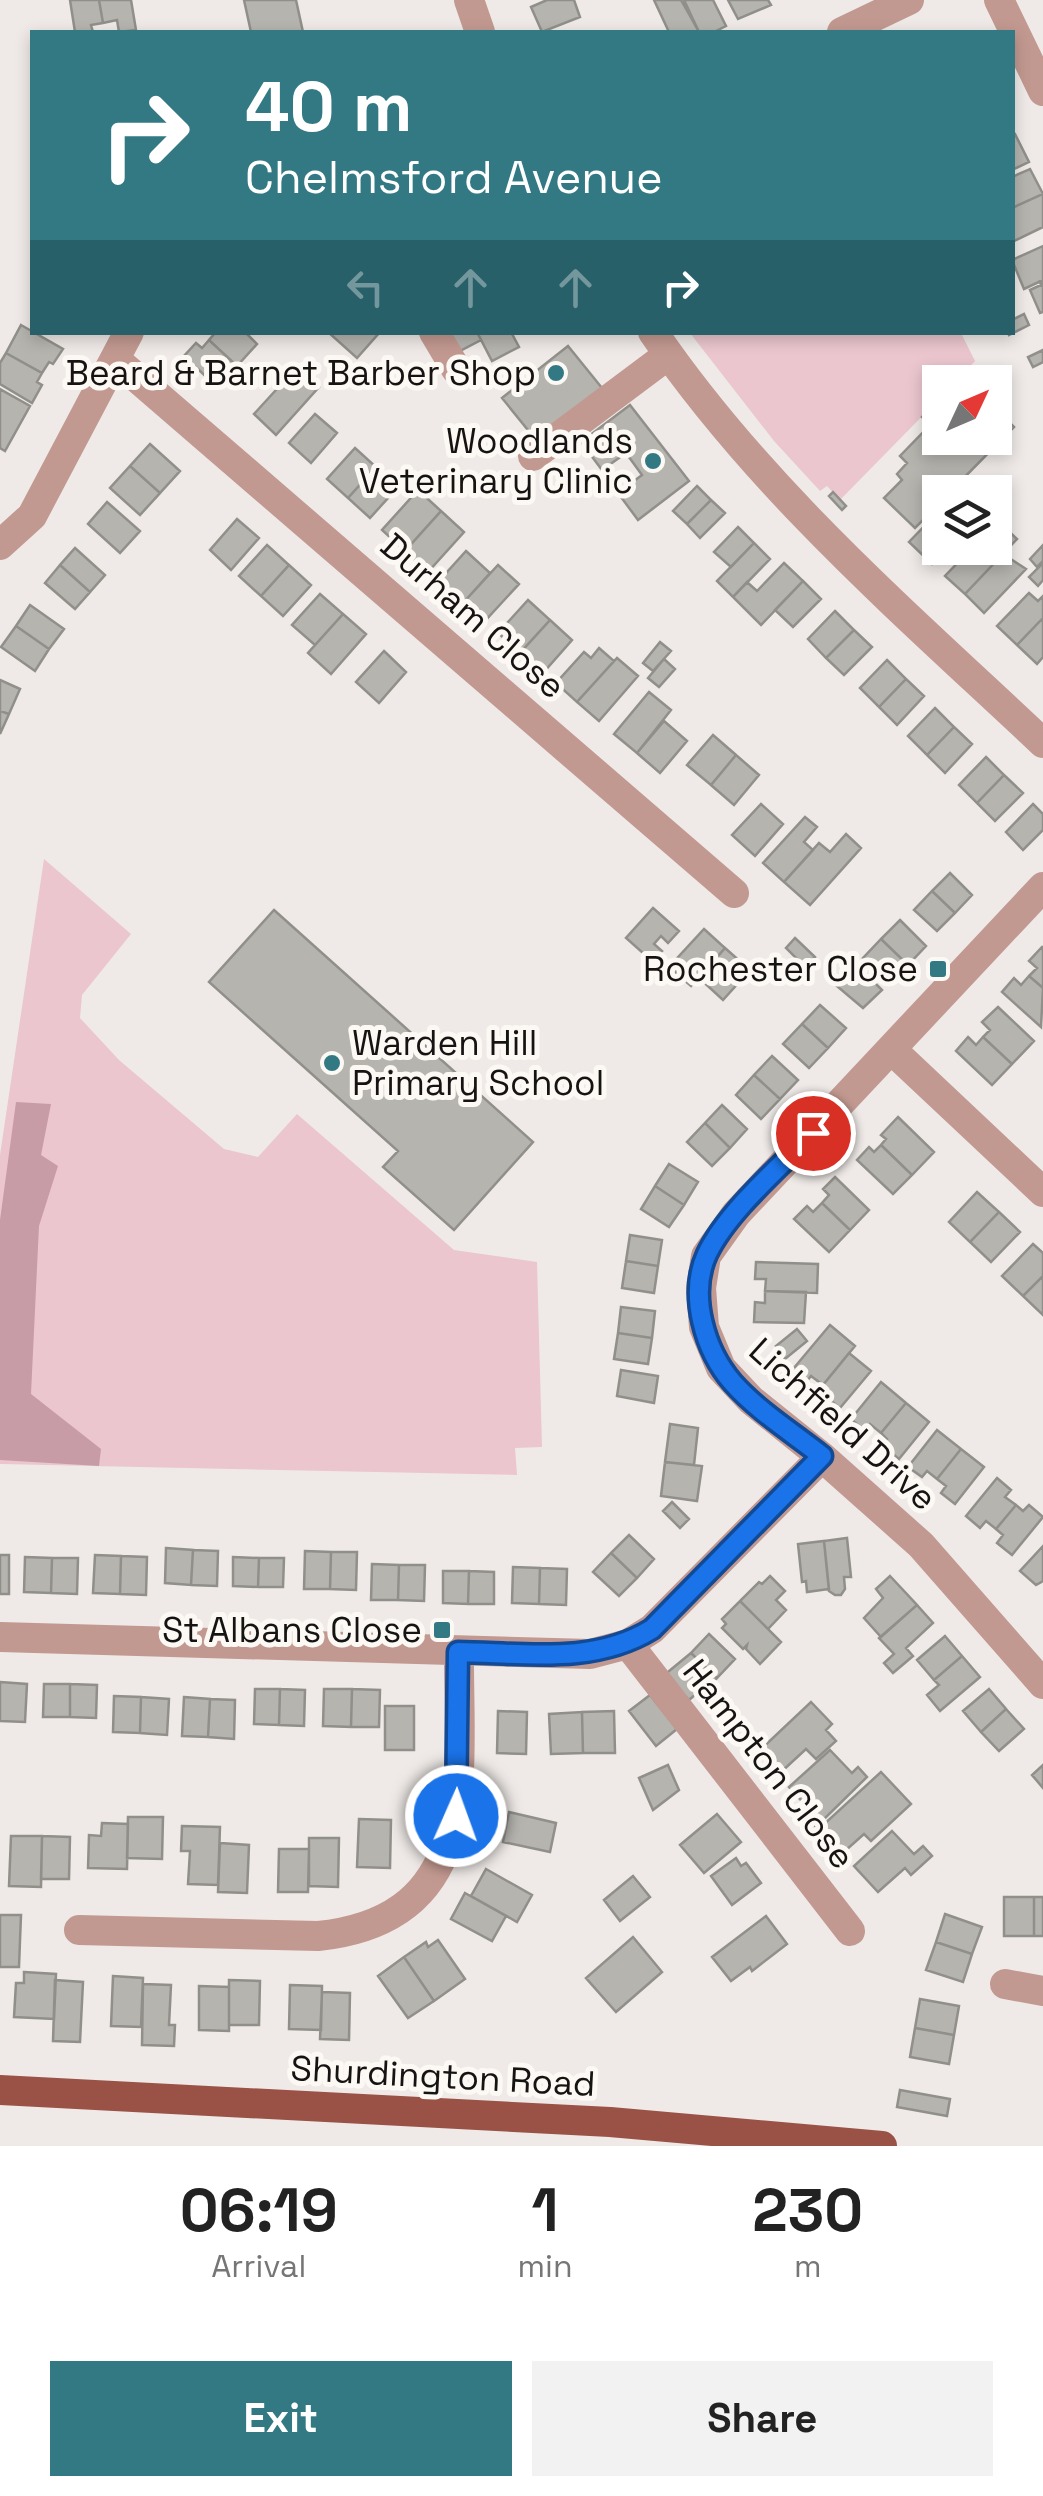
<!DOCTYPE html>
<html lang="en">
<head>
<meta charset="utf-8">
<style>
	body { margin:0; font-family:"Space Grotesk",sans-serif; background:#f2f2f2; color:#222; height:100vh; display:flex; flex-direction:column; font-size:38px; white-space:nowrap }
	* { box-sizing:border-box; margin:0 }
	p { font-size:32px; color:#767676 }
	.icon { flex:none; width:55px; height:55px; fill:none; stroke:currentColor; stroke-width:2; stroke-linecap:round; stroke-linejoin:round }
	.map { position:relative; height:2146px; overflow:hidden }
	.details { display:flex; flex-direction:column; background:#fff; flex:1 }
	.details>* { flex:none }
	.guide { position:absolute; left:30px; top:30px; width:985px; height:305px; border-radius:0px; box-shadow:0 5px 15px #0003; background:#327984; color:#fff; overflow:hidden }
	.needle { width:65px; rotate:46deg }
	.tools { position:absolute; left:922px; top:365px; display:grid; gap:20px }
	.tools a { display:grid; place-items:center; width:90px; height:90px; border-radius:0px; background:#fff; box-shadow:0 5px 15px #0003; font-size:50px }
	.pin { position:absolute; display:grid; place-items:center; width:85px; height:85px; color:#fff; margin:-42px; border:5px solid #fff; border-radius:50%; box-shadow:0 2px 10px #0007 }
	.me { position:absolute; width:110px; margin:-55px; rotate:2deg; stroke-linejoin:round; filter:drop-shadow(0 0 8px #0008) }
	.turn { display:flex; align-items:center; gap:35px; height:210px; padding:0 50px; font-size:45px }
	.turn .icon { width:130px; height:130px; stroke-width:2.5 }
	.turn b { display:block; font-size:70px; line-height:85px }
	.lanes { display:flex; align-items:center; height:95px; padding:0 50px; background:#0003; justify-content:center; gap:50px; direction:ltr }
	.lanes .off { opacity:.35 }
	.eta { display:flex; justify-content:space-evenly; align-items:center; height:170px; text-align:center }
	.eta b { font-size:60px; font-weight:700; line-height:70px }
	.action { display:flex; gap:20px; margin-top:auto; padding:20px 50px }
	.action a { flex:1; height:115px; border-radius:0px; background:#327984; color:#fff; font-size:40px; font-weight:700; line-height:115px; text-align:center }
	.action a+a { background:#f2f2f2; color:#222 }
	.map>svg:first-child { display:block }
	.green { fill:#ebc6cf }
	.forest { fill:#c89ca7 }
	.building { fill:#b6b4af; stroke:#908f8a; stroke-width:2.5 }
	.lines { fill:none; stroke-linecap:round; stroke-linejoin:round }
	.street { stroke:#c29990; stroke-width:30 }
	.primary { stroke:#995245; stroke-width:30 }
	.route-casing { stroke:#114b97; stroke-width:25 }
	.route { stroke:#1a73e8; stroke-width:18 }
	.poi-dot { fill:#327984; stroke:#fcf8f4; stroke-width:4 }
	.labels { text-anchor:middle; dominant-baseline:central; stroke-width:10; stroke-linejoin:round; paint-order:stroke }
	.poi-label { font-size:35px; fill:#161413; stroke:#fcf8f4; text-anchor:end }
	.street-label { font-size:35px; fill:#161413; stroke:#fcf8f4 }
</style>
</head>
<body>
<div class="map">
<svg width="1043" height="2146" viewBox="0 0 1043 2146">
	<rect width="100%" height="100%" fill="#efeae7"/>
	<path class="green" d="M690,333H961L975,361L955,382H940V398L840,500L827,486L820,491L774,441Z
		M44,859L131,934L82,995L80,1018L119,1060L224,1149L258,1157L297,1114L454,1250L537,1262L542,1447L515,1448L517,1475L0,1464V1155Z"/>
	<path class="forest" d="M16,1102L51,1104L41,1155L58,1166L39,1226L31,1394L101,1449L99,1466L0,1460V1220Z"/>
	<path class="building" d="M70,0H99L103,23L91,25L93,32H75Z
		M99,0H131L136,30L119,32L117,20L103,23Z
		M244,0H296L303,32H251Z
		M547,0H574L580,17L542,32L531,7Z
		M654,0H681L699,32H669Z
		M684,0H713L726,26L714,32H699Z
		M728,0H768L771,5L738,19Z
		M1015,134L1029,162L1012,170V135Z
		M1030,169L1043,194L1012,208V177Z
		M1043,194V227L1012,242V208Z
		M1043,246V280L1024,289L1012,260Z
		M1043,280V312L1040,313L1030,290L1041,285L1040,281Z
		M1024,314L1029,325L1009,335L1008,332H1012V320Z
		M21,325L63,349L53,364L49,362L42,373L6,353Z
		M216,332H245L257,344L237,366L209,340Z
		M328,332H380L357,358Z
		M445,332H477L481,340L456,353Z
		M477,332H511L519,347L492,361Z
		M209,340L237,366L217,387L184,356L196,343L202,348Z
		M568,346L602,388L536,440L502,398Z
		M1043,350V362L1033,367L1028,357Z
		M6,353L42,373L37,382L42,385L32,403L0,384V363Z
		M297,367L319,387L276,435L254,414Z
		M0,389L30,406L5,451L0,448Z
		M940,398V438H995V408L1014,427L950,492H940V503L915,528L884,498L902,480L897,474L907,463L900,456L930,425L922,417Z
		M630,405L689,481L638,520L618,493L642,475L626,453L602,470L581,442Z
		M315,414L337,433L311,463L289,443Z
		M150,444L180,471L160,493L130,466Z
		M355,448L376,467L348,498L327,479Z
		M130,466L160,493L140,515L110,488Z
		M376,467L398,487L370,518L348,498Z
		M697,486L711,500L687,524L673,511Z
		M418,490L441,511L405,551L382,530Z
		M833,492L846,506L842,510L829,496Z
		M711,500L725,513L700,538L687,524Z
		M107,502L140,531L120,553L88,524Z
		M940,510V548H948L932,564L909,542Z
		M441,511L464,532L428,572L405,551Z
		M237,519L259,538L231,570L210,550Z
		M1000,523L1017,539L965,594L945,576L972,548H995V528Z
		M738,527L754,543L731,567L714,552Z
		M754,543L770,559L733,597L717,581Z
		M267,545L289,565L261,596L239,576Z
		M1043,545V561L1037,567L1030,559Z
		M75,548L105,575L90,592L60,565Z
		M466,551L490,573L463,603L439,581Z
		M1003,554L1026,569L984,613L965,594Z
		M784,563L803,581L761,625L733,597L747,582L757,591Z
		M1043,563V580L1038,586L1029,577Z
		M60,565L90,592L75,609L45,583Z
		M289,565L311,585L283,616L261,596Z
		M498,565L519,584L484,622L463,603Z
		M803,581L821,599L793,627L775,610Z
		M1029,593L1038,601L1043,596V618L1017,645L997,626Z
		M320,594L343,614L315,645L292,625Z
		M528,600L550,620L520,653L498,633Z
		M30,605L64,629L49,649L16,626Z
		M835,611L854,630L826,658L808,639Z
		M343,614L366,634L331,674L308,653Z
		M1043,618V657L1037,664L1017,645Z
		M550,620L572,640L543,673L520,653Z
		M16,626L49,649L35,671L1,647Z
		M854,630L872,647L844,675L826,658Z
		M660,642L671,651L653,671L643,663Z
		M599,648L614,661L577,702L556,683L584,652L591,658Z
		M384,651L406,672L379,703L356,682Z
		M617,658L638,676L599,721L577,702Z
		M664,659L675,669L659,687L648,678Z
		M887,660L906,679L879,707L860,688Z
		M906,679L924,696L897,725L879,707Z
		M0,680L20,689L9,714L0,711Z
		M649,692L671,710L637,753L614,734Z
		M935,708L954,727L927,755L908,736Z
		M0,711L9,714L0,734Z
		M664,721L687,741L660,773L637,753Z
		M954,727L972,744L945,773L927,755Z
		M713,735L736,755L711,785L687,765Z
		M736,755L759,775L734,805L711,785Z
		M986,757L1004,775L977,803L959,785Z
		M1004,775L1023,793L995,821L977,803Z
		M761,804L783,824L755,856L732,835Z
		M1033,804L1043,814V830L1023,850L1006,832Z
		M805,817L817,827L804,842L813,850L784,882L763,863Z
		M846,834L861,848L810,905L784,882L819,843L830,852Z
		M950,873L972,895L955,913L932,891Z
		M932,891L955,913L937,931L914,910Z
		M653,908L679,931L668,943L661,936L654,944L662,951L652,961L626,938Z
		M274,910L533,1142L454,1230L383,1167L398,1151L209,982Z
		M900,920L926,946L908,965L881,939Z
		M704,929L725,948L691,986L669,967Z
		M795,938L815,957L805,967L786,948Z
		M881,939L908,965L889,984L863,958Z
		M1042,947L1043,948V988L1029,976L1037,968L1029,961Z
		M725,948L750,970L723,1000L699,978Z
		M853,961L882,990L863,1008L832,982Z
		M1029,976L1043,988L1041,1027L1002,992L1014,978L1021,985Z
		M820,1005L846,1028L828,1048L802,1024Z
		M998,1007L1034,1041L1012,1064L983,1037L990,1030L982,1022Z
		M802,1024L828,1048L809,1068L783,1044Z
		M968,1037L976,1045L983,1037L1012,1064L992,1085L956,1051Z
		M772,1056L798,1080L780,1099L754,1075Z
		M754,1075L780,1099L761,1119L736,1095Z
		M722,1105L747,1129L730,1148L705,1123Z
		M898,1117L934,1152L912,1175L881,1145L886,1139L881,1135Z
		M705,1123L730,1148L712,1166L687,1142Z
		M881,1145L912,1175L893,1194L857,1160L869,1147L874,1152Z
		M669,1164L698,1182L684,1205L655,1186Z
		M835,1177L869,1210L850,1230L822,1203L829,1195L823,1189Z
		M655,1186L684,1205L669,1227L641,1209Z
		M977,1192L999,1212L970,1242L949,1222Z
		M822,1203L850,1230L829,1252L794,1219L807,1206L813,1212Z
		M999,1212L1020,1232L991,1262L970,1242Z
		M630,1235L662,1240L658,1266L626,1261Z
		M1033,1244L1043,1253V1276L1023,1296L1002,1276Z
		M626,1261L658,1266L654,1293L622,1288Z
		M756,1262L818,1264L817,1293L765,1291L766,1279H755Z
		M1043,1276V1315L1023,1296Z
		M765,1291L806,1292L804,1323L754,1322L755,1302L765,1303Z
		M621,1307L655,1311L652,1338L618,1333Z
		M830,1325L855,1346L823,1385L811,1376L807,1381L793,1369Z
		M797,1329L807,1341L785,1359L776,1346Z
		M618,1333L652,1338L648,1364L614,1359Z
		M849,1353L871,1371L840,1408L824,1395L828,1390L823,1385Z
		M621,1370L658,1376L654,1403L617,1396Z
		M881,1382L906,1403L881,1433L870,1424L865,1431L851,1419Z
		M906,1403L929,1422L899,1459L882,1445L887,1439L881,1433Z
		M670,1424L698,1428L694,1465L665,1462Z
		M937,1430L961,1449L937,1479L927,1471L922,1477L908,1467Z
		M961,1449L984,1467L955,1504L941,1493L946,1486L937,1479Z
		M665,1462L702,1466L697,1501L661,1496Z
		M997,1478L1011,1490L1005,1497L1016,1505L996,1529L986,1521L980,1528L966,1516Z
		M672,1502L689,1519L680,1528L663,1511Z
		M1016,1505L1023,1511L1029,1505L1043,1517L1012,1555L997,1543L1003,1535L996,1529Z
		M629,1535L654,1559L637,1578L611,1553Z
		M847,1538L851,1577H844L845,1589L841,1595H835L829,1591L824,1541Z
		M824,1541L829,1589L807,1592L806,1581L802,1582L798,1544Z
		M1043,1546V1581L1036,1585L1020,1571Z
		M166,1548L193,1550L191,1585L165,1583Z
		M193,1550L218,1551L217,1586L191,1585Z
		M305,1551L331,1552L330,1589H304Z
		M331,1552H357L356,1590L330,1589Z
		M611,1553L637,1578L619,1596L593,1572Z
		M0,1555H9V1594H0Z
		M95,1555L121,1556L120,1594L93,1593Z
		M121,1556L147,1557L146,1595L120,1594Z
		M25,1557L52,1558L51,1593L24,1592Z
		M233,1557L259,1558L258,1587L233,1586Z
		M52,1558H78L77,1594L51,1593Z
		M259,1558H284L283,1587H258Z
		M372,1564L399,1565L398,1600H371Z
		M399,1565H425L424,1601L398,1600Z
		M513,1567L540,1568L539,1604L512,1603Z
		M540,1568L567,1569L566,1605L539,1604Z
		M443,1571H469L468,1604L443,1603Z
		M469,1571L494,1572V1604H468Z
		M770,1576L785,1591L776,1600L786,1610L768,1629L740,1601L759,1582L762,1584Z
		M890,1576L917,1605L881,1637L864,1618L883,1598L876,1589Z
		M740,1601L781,1642L760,1664L746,1649L747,1645L743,1649L722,1628L726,1624L722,1619Z
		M917,1605L933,1623L906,1648L913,1656L893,1673L884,1663L894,1654L879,1638Z
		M709,1634L735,1659L717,1678L691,1653Z
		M945,1636L962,1656L934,1680L917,1660Z
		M691,1653L717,1678L699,1697L696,1694L689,1700L663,1676Z
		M962,1656L980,1677L940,1711L927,1695L939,1685L934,1680Z
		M0,1682L27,1684L25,1722L0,1721Z
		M44,1684H70V1717H43Z
		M70,1684L97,1685L96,1718L70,1717Z
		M255,1689H280L279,1725L254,1724Z
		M280,1689L305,1690L304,1726L279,1725Z
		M324,1689H352L351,1727L323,1726Z
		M352,1689L380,1690L379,1727H351Z
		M989,1689L1006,1709L981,1732L963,1711Z
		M650,1695L677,1729L656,1746L629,1711Z
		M114,1696L141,1697L140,1733L113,1732Z
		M141,1697L169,1699L167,1735L140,1733Z
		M184,1697L210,1699L208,1737L182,1736Z
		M210,1699L235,1700L234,1739L208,1737Z
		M811,1702L832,1724L826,1730L836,1741L816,1759L806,1749L779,1774L758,1752Z
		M385,1706H414V1750H385Z
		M1006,1709L1024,1729L999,1751L981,1732Z
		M498,1711L527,1712L526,1754L497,1753Z
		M614,1711L615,1753H583L582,1712Z
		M582,1712L583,1753L551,1754L549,1714Z
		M830,1750L852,1773L858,1767L867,1777L816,1827L803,1812L808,1808L789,1787Z
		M668,1765L679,1790L653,1810L639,1778Z
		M1043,1765V1788L1032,1775Z
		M881,1772L911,1804L871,1841L864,1834L845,1851L822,1826Z
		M509,1812L556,1823L550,1852L503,1842Z
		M717,1814L741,1842L704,1873L680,1845Z
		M128,1817H163L162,1859L127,1858Z
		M359,1819L391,1820L390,1868L357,1867Z
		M102,1823L128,1824L127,1869L88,1868L89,1835L101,1836Z
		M182,1826L220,1827L218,1885L188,1884L190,1851H181Z
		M892,1831L914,1854L923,1846L932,1856L911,1875L905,1868L878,1892L854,1866Z
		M11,1836H42L41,1887L9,1886Z
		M42,1836L70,1837L69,1879H41Z
		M309,1838H339L338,1887L309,1886Z
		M220,1843L249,1845L247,1893L218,1892Z
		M279,1849H309L308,1892H278Z
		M736,1858L741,1866L746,1863L761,1883L732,1905L711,1876Z
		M486,1869L532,1895L517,1922L471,1896Z
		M633,1876L650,1897L620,1921L604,1900Z
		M465,1893L506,1916L492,1941L451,1919Z
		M1004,1897H1034V1936H1004Z
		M1034,1897H1043V1936H1034Z
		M945,1914L982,1927L972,1954L936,1942Z
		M0,1915H21L19,1967H0Z
		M766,1916L787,1944L752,1971L750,1967L731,1981L712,1957Z
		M633,1937L662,1972L616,2012L586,1978Z
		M438,1940L465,1979L434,2001L404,1957L426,1942L428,1947Z
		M936,1942L972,1954L963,1982L926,1970Z
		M404,1957L434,2001L408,2018L378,1976Z
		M24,1972L56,1974L54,2019L14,2017L16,1983H24Z
		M113,1976L143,1978L141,2027L111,2026Z
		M55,1980L83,1982L80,2042L53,2041Z
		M229,1980L260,1981L259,2025H229Z
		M143,1984L171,1985L169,2025H175L174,2046L142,2045Z
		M290,1985L322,1986L321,2030L289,2029Z
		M199,1986L229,1987V2031L199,2030Z
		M322,1992L350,1993L349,2040L320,2039Z
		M920,1999L959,2006L954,2035L915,2028Z
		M915,2028L954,2035L949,2064L910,2057Z
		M900,2090L950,2099L947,2116L897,2107Z"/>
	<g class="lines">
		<path class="street" d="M469,0L480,32
			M999,0L1043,91
			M842,32L909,0
			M434,332L456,369
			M653,332C760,489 906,614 1043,743
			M115,359L734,893
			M533,456L668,355
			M0,545L32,516L129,332
			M1043,887L736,1214L706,1256L701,1288L704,1327L721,1368L751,1400L822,1457L921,1545L1043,1684
			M892,1050L1043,1192
			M0,1637L590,1654L628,1644L652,1629L822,1457
			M628,1644L850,1931
			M79,1930L318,1936C483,1919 458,1775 459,1652
			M1005,1984L1043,1991"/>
		<path class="primary" d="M0,2090L610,2122L882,2146"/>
	</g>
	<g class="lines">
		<g class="route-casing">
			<path id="route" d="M456,1816L458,1652C524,1653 594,1665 652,1629L822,1456C793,1433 758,1411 733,1383C705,1351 688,1295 707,1254C728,1211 779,1168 813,1133"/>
		</g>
		<use href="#route" class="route"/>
	</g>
	<g class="poi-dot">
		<circle cx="556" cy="373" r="10"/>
		<circle cx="653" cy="461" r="10"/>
		<rect x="928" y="959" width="20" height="20" rx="5"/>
		<circle cx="332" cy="1063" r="10"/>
		<rect x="432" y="1620" width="20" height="20" rx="5"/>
	</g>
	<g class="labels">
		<g class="poi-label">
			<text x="536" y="373">Beard &amp; Barnet Barber Shop</text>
			<text x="633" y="441">Woodlands<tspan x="633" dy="40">Veterinary Clinic</tspan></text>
			<text x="918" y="969">Rochester Close</text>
			<text x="352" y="1043" text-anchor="start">Warden Hill<tspan x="352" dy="40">Primary School</tspan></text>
			<text x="422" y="1630">St Albans Close</text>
		</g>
		<g class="street-label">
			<text transform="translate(473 616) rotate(41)">Durham Close</text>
			<text transform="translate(843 1424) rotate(42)">Lichfield Drive</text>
			<text transform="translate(769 1764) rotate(52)">Hampton Close</text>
			<text transform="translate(443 2076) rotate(3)">Shurdington Road</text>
		</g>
	</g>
</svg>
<div class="tools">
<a><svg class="needle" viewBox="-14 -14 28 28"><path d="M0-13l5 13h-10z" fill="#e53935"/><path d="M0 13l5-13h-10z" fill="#767676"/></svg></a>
<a><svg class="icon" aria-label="layers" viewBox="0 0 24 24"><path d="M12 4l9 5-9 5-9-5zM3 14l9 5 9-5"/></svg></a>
</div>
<div class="pin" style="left:813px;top:1133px;background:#d93025"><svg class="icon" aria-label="arrive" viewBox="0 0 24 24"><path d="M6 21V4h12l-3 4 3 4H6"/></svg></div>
<svg class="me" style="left:456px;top:1816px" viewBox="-20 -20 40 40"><circle r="17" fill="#1a73e8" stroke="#fff" stroke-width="3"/><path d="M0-11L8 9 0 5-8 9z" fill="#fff"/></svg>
<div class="guide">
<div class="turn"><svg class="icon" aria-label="right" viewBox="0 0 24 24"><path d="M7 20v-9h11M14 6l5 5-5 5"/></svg><div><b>40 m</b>Chelmsford Avenue</div></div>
<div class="lanes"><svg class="icon off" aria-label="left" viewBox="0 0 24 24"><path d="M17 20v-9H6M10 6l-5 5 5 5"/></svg><svg class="icon off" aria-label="ahead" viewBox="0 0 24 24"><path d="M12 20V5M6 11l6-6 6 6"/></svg><svg class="icon off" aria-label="ahead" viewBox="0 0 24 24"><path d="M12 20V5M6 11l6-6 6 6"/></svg><svg class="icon" aria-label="right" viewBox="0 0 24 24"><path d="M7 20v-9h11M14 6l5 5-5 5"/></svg></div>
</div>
</div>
<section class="details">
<div class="eta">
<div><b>06:19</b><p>Arrival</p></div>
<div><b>1</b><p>min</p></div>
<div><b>230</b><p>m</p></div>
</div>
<div class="action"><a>Exit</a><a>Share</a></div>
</section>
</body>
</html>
